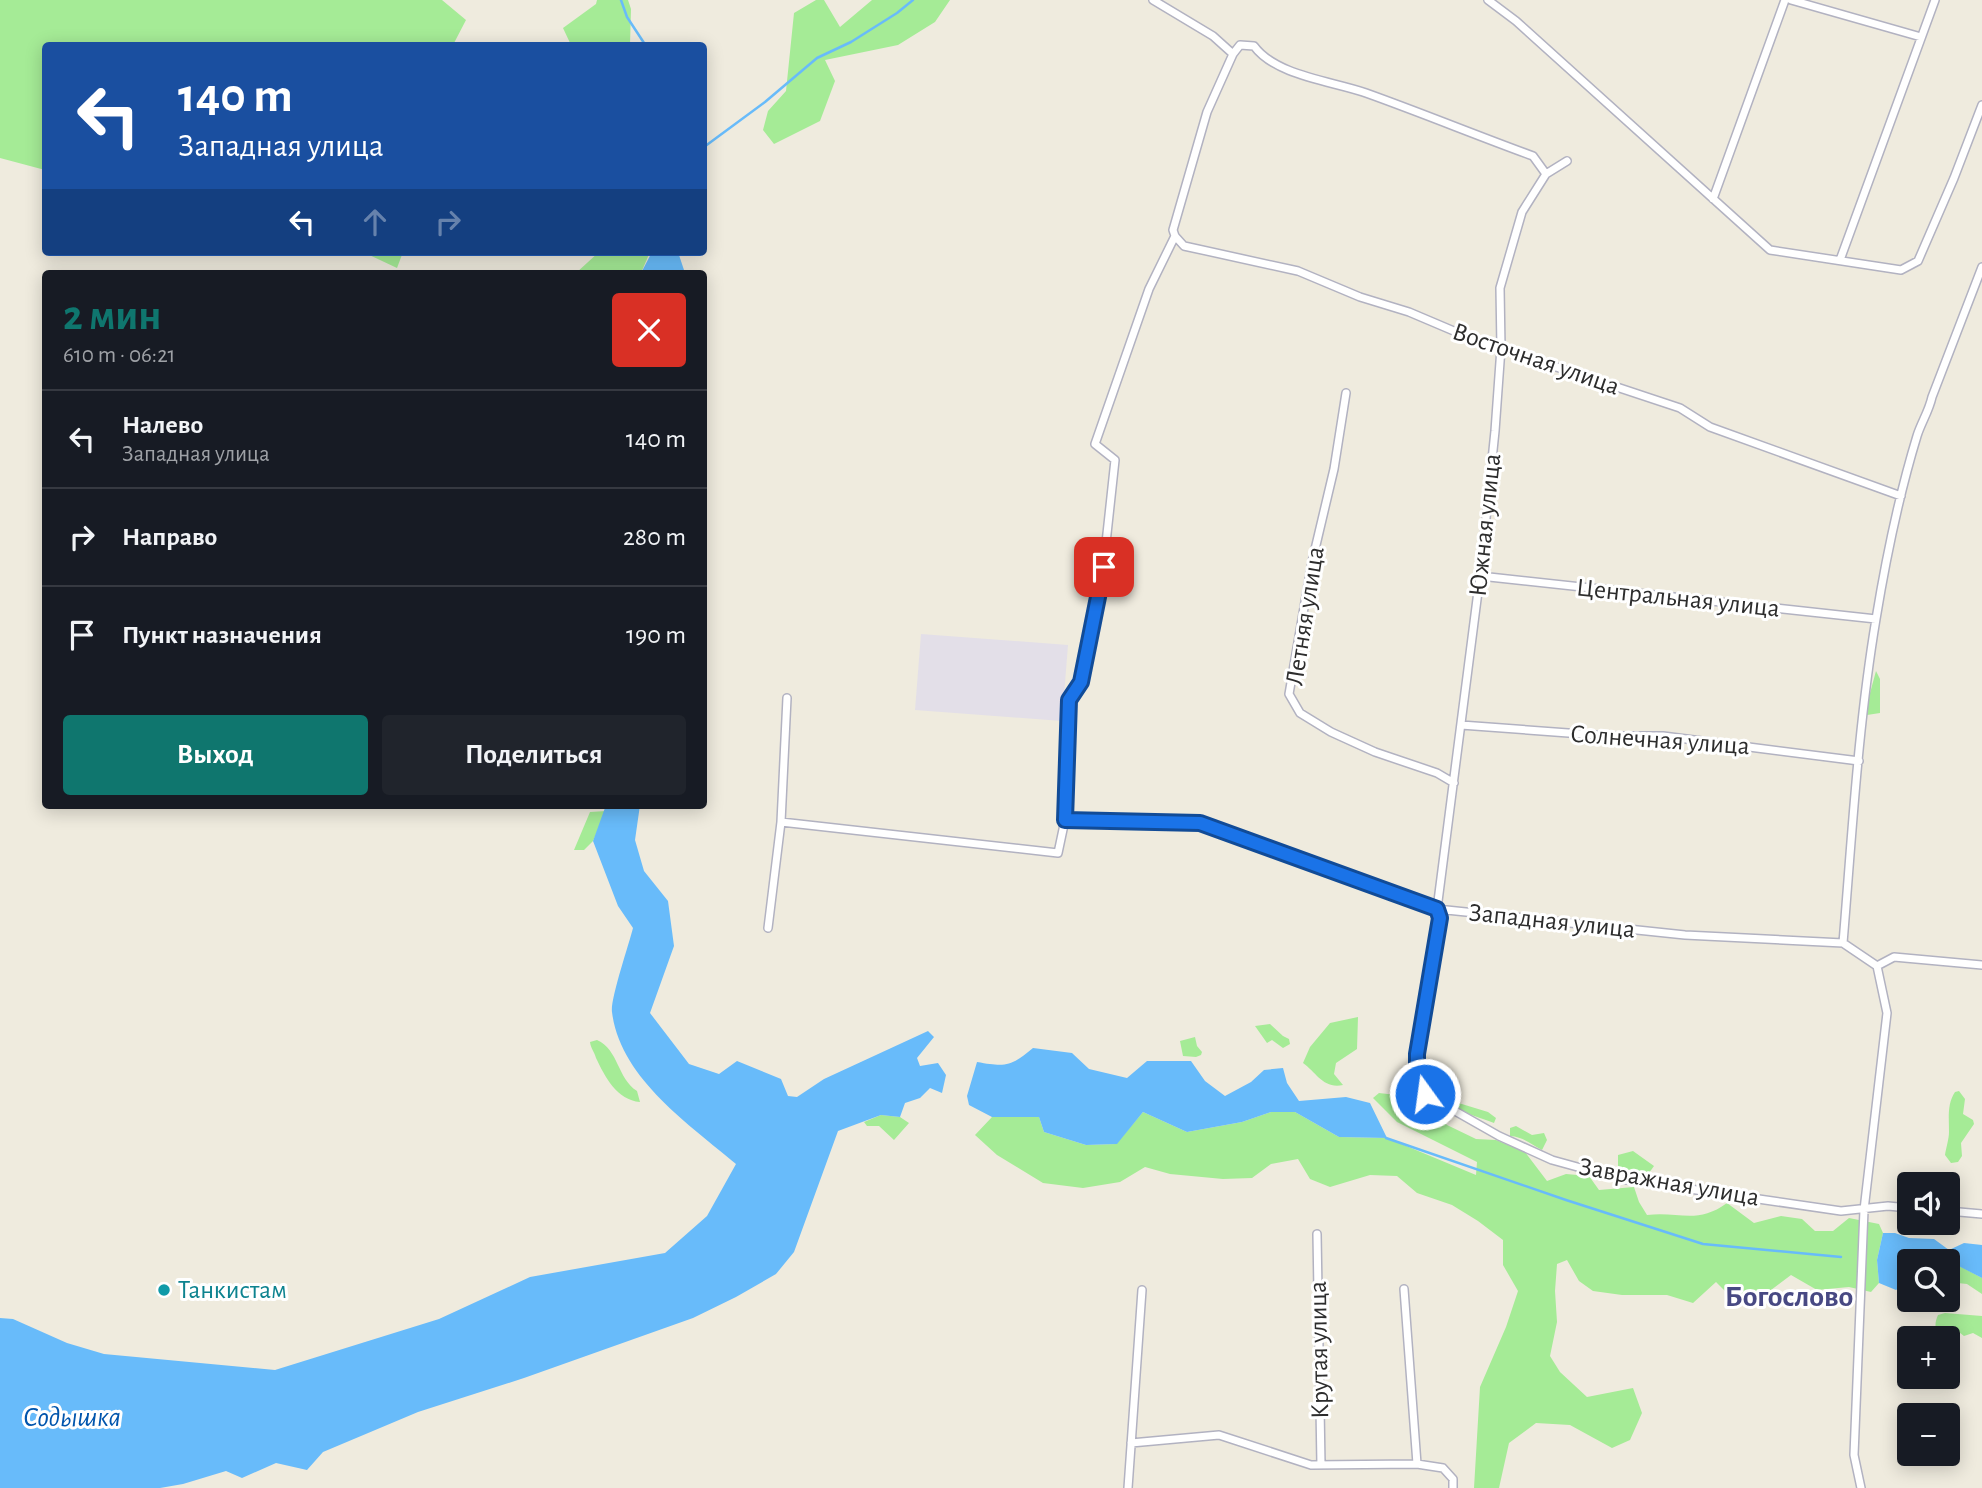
<!DOCTYPE html>
<html lang="ru">
<head>
<meta charset="utf-8">
<style>
	body { margin:0; font-family:"Alegreya Sans",sans-serif; background:#20242c; color:#f1f3f6; height:100vh; display:flex; flex-direction:column; font-size:26px; white-space:nowrap }
	* { box-sizing:border-box; margin:0 }
	p { font-size:23px; color:#9ea1a6 }
	.icon { flex:none; width:38px; height:38px; fill:none; stroke:currentColor; stroke-width:2; stroke-linecap:round; stroke-linejoin:round }
	.map { position:relative; flex:1; overflow:hidden }
	.details { position:absolute; left:42px; top:270px; width:665px; height:539px; display:flex; flex-direction:column; background:#171b24; border-radius:7px; box-shadow:0 4px 18px #0003 }
	.details>* { flex:none }
	.hud { position:absolute; left:42px; top:42px; width:665px; height:214px; border-radius:7px; box-shadow:0 4px 18px #0003; background:#1a4fa0; color:#fff; overflow:hidden }
	.tools { position:absolute; left:1897px; top:1172px; display:grid; gap:14px }
	.tools a { display:grid; place-items:center; width:63px; height:63px; border-radius:7px; background:#171b24; box-shadow:0 4px 18px #0003; font-size:35px }
	.pin { position:absolute; display:grid; place-items:center; width:60px; height:60px; color:#fff; margin:-30px; border-radius:14px; box-shadow:0 4px 10px #0006 }
	.me { position:absolute; width:77px; margin:-38px; rotate:346deg; stroke-linejoin:round; filter:drop-shadow(0 0 5px #0008) }
	.turn { display:flex; align-items:center; gap:24px; height:147px; padding:0 21px; font-size:32px }
	.turn .icon { width:91px; height:91px; stroke-width:2.5 }
	.turn b { display:block; font-size:49px; line-height:60px }
	.lanes { display:flex; align-items:center; height:66px; padding:0 21px; background:#0003; justify-content:center; gap:35px; direction:ltr }
	.lanes .off { opacity:.35 }
	.round { display:grid; place-items:center; flex:none; width:74px; height:74px; border-radius:7px; background:#20242c }
	.headline { display:flex; align-items:center; justify-content:space-between; height:119px; padding:0 21px }
	h1 { font-size:42px; font-weight:700; line-height:52px; color:#0f766e }
	.action { display:flex; gap:14px; margin-top:auto; padding:14px 21px }
	.action a { flex:1; height:80px; border-radius:7px; background:#0f766e; color:#fff; font-size:28px; font-weight:700; line-height:80px; text-align:center }
	.action a+a { background:#20242c; color:#f1f3f6 }
	ul { padding:0; list-style:none }
	li { display:flex; align-items:center; gap:21px; height:98px; padding:0 21px; border-top:2px solid #363941 }
	li div { flex:1 }
	li b { display:block; font-size:26px }
	li em { font-style:normal }
	.map>svg:first-child { display:block }
	.industrial { fill:#e3dfe8 }
	.green { fill:#a5eb96 }
	.water { fill:#68bbfa }
	.lines { fill:none; stroke-linecap:round; stroke-linejoin:round }
	.stream { stroke:#68bbfa; stroke-width:2.5 }
	.street-casing { stroke:#b2b2c1; stroke-width:10 }
	.street { stroke:#fff; stroke-width:7 }
	.route-casing { stroke:#114b97; stroke-width:18 }
	.route { stroke:#1a73e8; stroke-width:12 }
	.culture-dot { fill:#0f9aa8; stroke:#fff; stroke-width:2.5 }
	.labels { text-anchor:middle; dominant-baseline:central; stroke-width:6; stroke-linejoin:round; paint-order:stroke }
	.street-label { font-size:26px; fill:#2d2d2d; stroke:#fff }
	.culture-label { font-size:26px; fill:#0d838f; stroke:#fff; text-anchor:start }
	.water-label { font-size:28px; font-style:italic; fill:#0055ad; stroke:#fff }
	.quarter-label { font-size:30px; font-weight:bold; fill:#484983; stroke:#fff }
</style>
</head>
<body>
<div class="map">
<svg width="1982" height="1488" viewBox="0 0 1982 1488">
	<rect width="100%" height="100%" fill="#efebde"/>
	<path class="industrial" d="M921,634L1068,645L1062,721L915,710Z"/>
	<path class="green" d="M0,0H442L466,20L453,45L46,46L45,170L0,158Z
		M597,0H628L631,9L630,45H571L563,28L596,4Z
		M816,0H824L840,27L872,0H950L935,22L898,45L825,60L835,81L820,121L774,144L763,130L768,111L786,91L794,13Z
		M363,252H403L397,268Z
		M599,252H650L641,273H576Z
		M1876,671L1880,679V713L1867,715V704Z
		M606,811L593,841L584,850H574L590,812Z
		M1358,1017L1357,1049L1336,1063L1334,1074L1343,1085C1323,1089 1317,1073 1303,1063L1310,1047L1330,1023Z
		M1270,1024L1283,1036L1289,1039L1290,1044L1283,1048L1272,1040L1267,1043L1255,1026Z
		M1195,1037L1197,1046L1202,1052L1201,1055L1196,1057L1183,1056L1180,1041Z
		M597,1040C619,1050 617,1078 637,1091L640,1102C617,1100 605,1077 596,1058C594,1051 591,1049 590,1042Z
		M1427,1075H1435L1438,1089L1452,1101L1488,1112L1496,1118L1494,1123C1471,1114 1427,1104 1427,1075Z
		M1959,1091L1965,1099L1963,1114L1973,1120L1974,1124L1961,1143L1962,1156L1958,1162L1951,1163L1945,1155C1946,1148 1949,1139 1949,1132C1949,1118 1947,1104 1955,1092Z
		M1379,1093L1396,1095L1426,1105L1447,1125L1476,1139L1496,1140L1525,1152L1547,1181L1566,1174L1589,1176L1599,1190L1634,1187L1639,1202L1647,1215C1679,1211 1697,1225 1727,1203L1754,1223L1781,1216L1802,1219L1815,1231H1833L1849,1218L1879,1224L1883,1233L1877,1260L1879,1283L1871,1292L1849,1287L1817,1290L1791,1275L1767,1293L1730,1296L1716,1282L1693,1303L1667,1295H1622L1593,1291L1579,1281L1567,1260L1557,1264L1555,1291L1557,1322L1550,1356L1560,1372L1587,1397L1633,1388L1642,1413L1630,1440L1612,1448L1570,1425L1536,1423L1509,1443L1499,1488H1474L1480,1387L1506,1327L1518,1291L1503,1265V1240L1478,1221L1452,1205L1417,1193L1397,1176L1370,1175L1330,1187L1310,1179L1298,1159L1271,1164L1252,1178L1223,1179L1170,1174L1145,1167L1120,1182L1083,1188L1043,1183L997,1155L975,1135L992,1117H1039L1044,1132L1086,1145L1116,1144L1143,1112L1187,1132L1242,1122L1271,1112H1295L1339,1137L1387,1138L1476,1175L1477,1162L1397,1122L1373,1098Z
		M881,1115L900,1117L909,1123L894,1140L879,1126H867L864,1122Z
		M1516,1126L1532,1135L1544,1133L1547,1140L1542,1150C1530,1144 1524,1137 1510,1136V1128Z
		M1633,1151L1654,1166L1649,1173C1638,1176 1628,1171 1618,1166V1155Z
		M1945,1258L1982,1278V1294L1967,1284L1948,1282V1262H1943Z
		M1945,1313L1982,1316V1338L1973,1333L1964,1336L1955,1329L1937,1331C1934,1325 1936,1320 1938,1315Z"/>
	<path class="water" d="M652,252H678L685,273H641Z
		M606,805H640L635,840L644,871L668,901L674,946L650,1013L689,1064L719,1074L737,1061L781,1079L788,1096L797,1097L824,1079L928,1031L934,1037L917,1058L920,1066L938,1063L946,1075L942,1093L930,1088L920,1098L905,1103L900,1117L881,1115L838,1131L794,1252L776,1274L736,1297L693,1318L524,1378L418,1412L323,1452L307,1470L276,1463L242,1478L226,1471L183,1484L160,1488H0V1318L13,1319L67,1343L104,1354L275,1370L439,1319L530,1277L665,1253L707,1216L736,1164C689,1124 620,1078 612,1012C610,1000 629,944 633,928L618,906L593,841Z
		M1033,1048L1072,1053L1089,1069L1127,1078L1147,1061H1191L1205,1081L1225,1096L1251,1082L1264,1070L1283,1068L1287,1083L1299,1101L1346,1097L1370,1103L1387,1138L1339,1137L1295,1112H1271L1242,1122L1187,1132L1143,1112L1117,1144L1086,1145L1044,1132L1039,1117H992L969,1105L967,1096L977,1062C1006,1067 1010,1067 1033,1048Z
		M1883,1233H1895L1909,1238L1934,1239L1949,1250L1964,1243L1982,1245V1278L1945,1259L1943,1262H1909V1281L1896,1290L1879,1283L1877,1260Z"/>
	<g class="lines">
		<path class="stream" d="M621,0L627,17L646,46
			M704,147L765,102L817,58L851,42L897,13L913,0
			M1386,1138L1566,1200L1703,1244L1841,1257"/>
		<g class="street-casing">
			<path id="street" d="M1153,0L1213,36L1233,54
				M1488,0L1516,21L1770,250L1901,270L1918,261L1954,178L1982,105
				M1791,0L1921,37
				M1567,161L1546,174L1522,212L1500,288L1501,348L1495,431L1480,576L1437,909L1440,918L1417,1054V1074L1425,1094L1499,1136L1552,1160L1621,1179L1841,1211L1888,1206L1909,1208
				M1546,174L1533,156C1478,136 1422,113 1366,93C1332,81 1276,76 1254,46L1240,45L1233,54L1207,112L1173,230L1175,236L1184,246L1298,271L1360,297L1409,312L1475,340L1680,408L1710,427L1901,496
				M1713,199L1785,0
				M1840,260L1935,0
				M1346,393L1334,469L1312,562L1289,694L1300,713L1331,732L1375,752L1437,773L1454,783
				M1480,576L1876,619
				M787,698L781,822L1058,853L1065,820L1069,700L1081,682L1101,589L1115,460L1095,444L1149,289L1175,236
				M1461,725L1609,736H1663L1859,761
				M1065,820L1200,823L1437,909L1685,935L1843,943
				M768,928L781,822
				M1843,943C1852,835 1858,726 1876,619C1886,558 1899,495 1917,436C1921,423 1929,411 1932,397L1982,267
				M1843,943L1877,966L1887,1013L1864,1210L1854,1455L1861,1488
				M1877,966L1894,957L1982,965
				M1948,1211L1982,1214
				M1317,1234L1321,1465
				M1404,1289L1417,1464
				M1131,1443L1219,1435L1311,1465L1417,1464L1443,1468L1453,1479V1488
				M1128,1488L1142,1290"/>
		</g>
		<use href="#street" class="street"/>
	</g>
	<g class="lines">
		<g class="route-casing">
			<path id="route" d="M1104,567L1081,682L1069,700L1065,820L1200,823L1437,909L1440,918L1417,1054V1074L1425,1094"/>
		</g>
		<use href="#route" class="route"/>
	</g>
	<circle class="culture-dot" cx="164" cy="1290" r="7"/>
	<g class="labels">
		<g class="street-label">
			<text transform="translate(1536 359) rotate(19)">Восточная улица</text>
			<text transform="translate(1485 525) rotate(-84)">Южная улица</text>
			<text transform="translate(1678 598) rotate(6)">Центральная улица</text>
			<text transform="translate(1305 616) rotate(-81)">Летняя улица</text>
			<text transform="translate(1660 740) rotate(4)">Солнечная улица</text>
			<text transform="translate(1552 921) rotate(6)">Западная улица</text>
			<text transform="translate(1669 1182) rotate(10)">Завражная улица</text>
			<text transform="translate(1319 1350) rotate(-91)">Крутая улица</text>
		</g>
		<g class="culture-label">
			<text x="178" y="1290">Танкистам</text>
		</g>
		<g class="water-label">
			<text x="72" y="1418">Содышка</text>
		</g>
		<g class="quarter-label">
			<text x="1789" y="1297">Богослово</text>
		</g>
	</g>
</svg>
<div class="tools">
<a><svg class="icon" aria-label="sound" viewBox="0 0 24 24"><path d="M4 9h4l5-4v14l-5-4H4zM17 9q2 3 0 6"/></svg></a>
<a><svg class="icon" aria-label="search" viewBox="0 0 24 24"><circle cx="10" cy="10" r="6"/><path d="M15 15l6 6"/></svg></a>
<a>+</a>
<a>−</a>
</div>
<div class="pin" style="left:1104px;top:567px;background:#d93025"><svg class="icon" aria-label="arrive" viewBox="0 0 24 24"><path d="M6 21V4h12l-3 4 3 4H6"/></svg></div>
<svg class="me" style="left:1425px;top:1094px" viewBox="-20 -20 40 40"><circle r="17" fill="#1a73e8" stroke="#fff" stroke-width="3"/><path d="M0-11L8 9 0 5-8 9z" fill="#fff"/></svg>
<div class="hud">
<div class="turn"><svg class="icon" aria-label="left" viewBox="0 0 24 24"><path d="M17 20v-9H6M10 6l-5 5 5 5"/></svg><div><b>140 m</b>Западная улица</div></div>
<div class="lanes"><svg class="icon" aria-label="left" viewBox="0 0 24 24"><path d="M17 20v-9H6M10 6l-5 5 5 5"/></svg><svg class="icon off" aria-label="ahead" viewBox="0 0 24 24"><path d="M12 20V5M6 11l6-6 6 6"/></svg><svg class="icon off" aria-label="right" viewBox="0 0 24 24"><path d="M7 20v-9h11M14 6l5 5-5 5"/></svg></div>
</div>
<section class="details">
<div class="headline"><div><h1>2 мин</h1><p>610 m · 06:21</p></div><a class="round" style="background:#d93025;color:#fff"><svg class="icon" aria-label="close" viewBox="0 0 24 24"><path d="M6 6l12 12M18 6L6 18"/></svg></a></div>
<ul>
<li><svg class="icon" aria-label="left" viewBox="0 0 24 24"><path d="M17 20v-9H6M10 6l-5 5 5 5"/></svg><div><b>Налево</b><p>Западная улица</p></div><em>140 m</em></li>
<li><svg class="icon" aria-label="right" viewBox="0 0 24 24"><path d="M7 20v-9h11M14 6l5 5-5 5"/></svg><div><b>Направо</b></div><em>280 m</em></li>
<li><svg class="icon" aria-label="arrive" viewBox="0 0 24 24"><path d="M6 21V4h12l-3 4 3 4H6"/></svg><div><b>Пункт назначения</b></div><em>190 m</em></li>
</ul>
<div class="action"><a>Выход</a><a>Поделиться</a></div>
</section>
</div>
</body>
</html>
